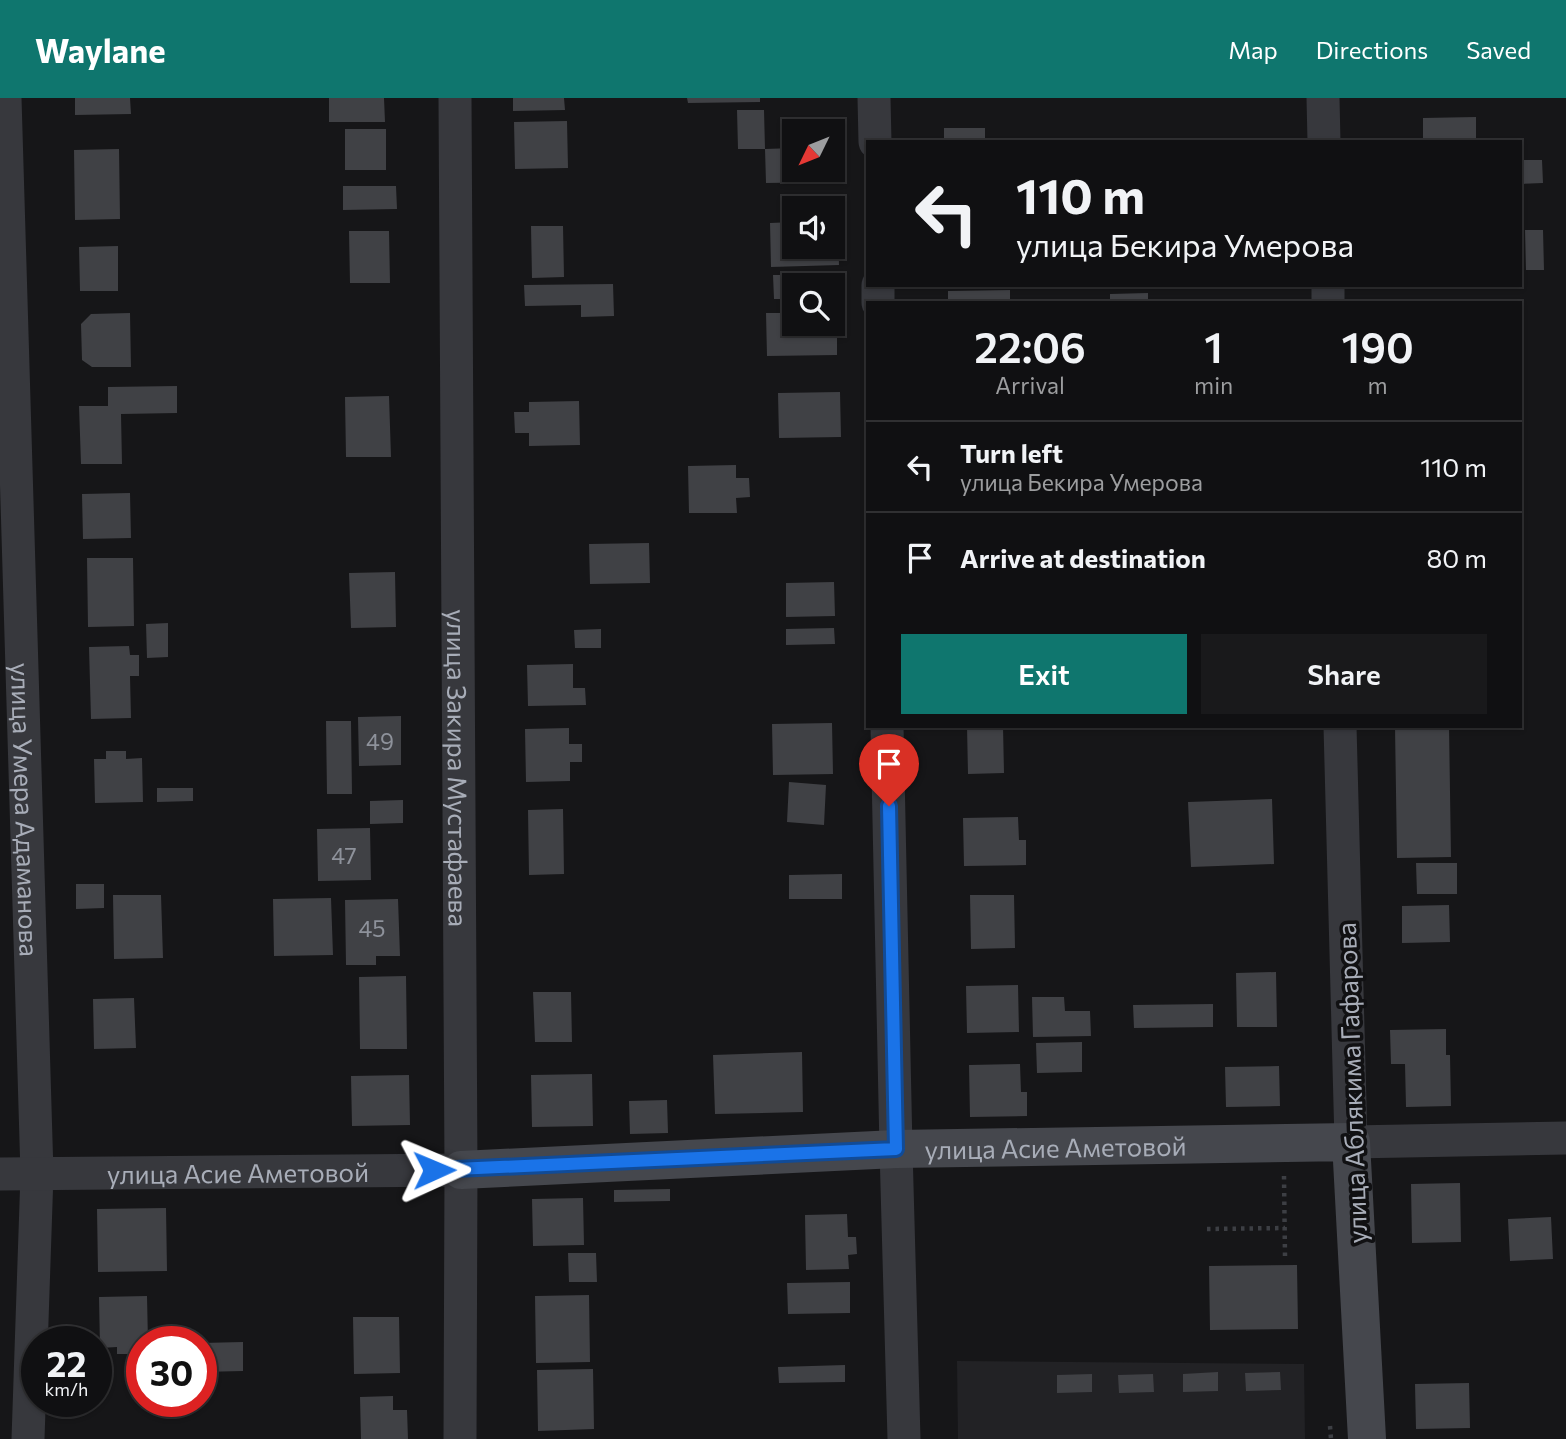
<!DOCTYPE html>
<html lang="en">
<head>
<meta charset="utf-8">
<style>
	body { margin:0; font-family:Commissioner,sans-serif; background:#19191b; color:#f1f3f6; height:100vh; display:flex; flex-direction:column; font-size:26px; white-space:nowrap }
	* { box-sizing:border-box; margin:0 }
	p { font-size:23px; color:#9c9d9f }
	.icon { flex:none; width:38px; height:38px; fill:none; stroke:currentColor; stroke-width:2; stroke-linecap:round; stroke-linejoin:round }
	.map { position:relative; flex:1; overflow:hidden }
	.details { position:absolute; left:866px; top:203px; width:656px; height:427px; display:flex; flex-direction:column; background:#101012; border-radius:0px; box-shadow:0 2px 5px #0004,0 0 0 2px #303032 }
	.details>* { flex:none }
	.top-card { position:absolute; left:866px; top:42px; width:656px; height:147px; border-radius:0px; box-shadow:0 2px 5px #0004,0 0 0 2px #303032; background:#101012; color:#f1f3f6; overflow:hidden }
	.needle { width:46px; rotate:227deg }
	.tools { position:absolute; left:782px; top:21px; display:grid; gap:14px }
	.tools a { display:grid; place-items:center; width:63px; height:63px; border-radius:0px; background:#101012; box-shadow:0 2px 5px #0004,0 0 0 2px #303032; font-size:35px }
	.speed { position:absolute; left:21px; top:1228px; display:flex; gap:14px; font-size:35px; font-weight:700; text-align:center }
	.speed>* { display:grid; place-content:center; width:91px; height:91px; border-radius:50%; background:#101012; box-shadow:0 2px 5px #0004,0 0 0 2px #303032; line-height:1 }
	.speed small { font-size:18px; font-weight:400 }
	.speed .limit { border:10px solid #d22; background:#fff; color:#111 }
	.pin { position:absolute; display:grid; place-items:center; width:60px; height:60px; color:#fff; margin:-72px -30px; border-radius:50% 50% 50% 0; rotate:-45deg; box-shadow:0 0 7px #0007 }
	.pin .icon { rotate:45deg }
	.me { position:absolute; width:77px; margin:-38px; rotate:89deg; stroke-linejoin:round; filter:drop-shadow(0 0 5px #0008) }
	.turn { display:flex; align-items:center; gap:24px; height:147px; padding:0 35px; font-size:32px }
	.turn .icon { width:91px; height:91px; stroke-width:2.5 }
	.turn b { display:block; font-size:49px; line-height:60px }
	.eta { display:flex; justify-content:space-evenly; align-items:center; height:119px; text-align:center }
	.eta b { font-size:42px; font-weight:600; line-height:49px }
	.button { display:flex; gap:14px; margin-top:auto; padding:14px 35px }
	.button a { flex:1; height:80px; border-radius:0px; background:#0f766e; color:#fff; font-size:28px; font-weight:600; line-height:80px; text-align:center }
	.button a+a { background:#19191b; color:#f1f3f6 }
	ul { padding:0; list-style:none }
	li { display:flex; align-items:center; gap:21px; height:91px; padding:0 35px; border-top:2px solid #303032 }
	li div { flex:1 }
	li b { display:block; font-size:26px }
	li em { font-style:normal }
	header { display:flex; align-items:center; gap:42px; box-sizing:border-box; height:98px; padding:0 35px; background:#0f766e; color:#fff }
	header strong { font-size:33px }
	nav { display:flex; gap:38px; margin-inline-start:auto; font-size:24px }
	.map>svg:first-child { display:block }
	.built { fill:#222225 }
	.building { fill:#404145 }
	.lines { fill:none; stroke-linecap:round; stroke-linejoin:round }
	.path { stroke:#3d3f44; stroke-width:4.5; stroke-dasharray:3.5 5; stroke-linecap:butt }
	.street { stroke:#37383d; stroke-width:33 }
	.secondary { stroke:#45474d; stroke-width:38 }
	.route-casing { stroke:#114b97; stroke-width:18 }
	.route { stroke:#1a73e8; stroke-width:12 }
	.labels { text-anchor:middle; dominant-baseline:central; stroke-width:7; stroke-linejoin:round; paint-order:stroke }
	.number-label { font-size:23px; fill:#8e929b }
	.street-label { font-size:26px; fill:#a8adb8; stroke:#111113 }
</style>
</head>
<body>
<header>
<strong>Waylane</strong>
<nav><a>Map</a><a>Directions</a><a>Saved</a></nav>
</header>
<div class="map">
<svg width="1566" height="1341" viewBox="0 0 1566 1341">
	<rect width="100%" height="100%" fill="#161618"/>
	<path class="built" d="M957,1263L1304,1266L1305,1341H958Z"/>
	<path class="building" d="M75,0H130L131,16L75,17Z
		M329,0H384L385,24H329Z
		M513,0H564L565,12L513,13Z
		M687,0H760V4L688,5Z
		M737,12H764L765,51H738Z
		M1476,19V44H1423V20Z
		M567,23L568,70L515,71L514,24Z
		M944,30H985V44H944Z
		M345,31H386V72H345Z
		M794,50V72H830V84L766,85L765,51Z
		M119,51L120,121L75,122L74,52Z
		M1521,62H1542L1543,85L1521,86Z
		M343,88H396L397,111L343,112Z
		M794,124V149H833V124H838L839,167L771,169L770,125Z
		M531,128H563L564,179L532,180Z
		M1525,132H1543L1544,172H1526Z
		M349,133H389L390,185H350Z
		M118,148V193H80L79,149Z
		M773,177H808V187H794V201H774Z
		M613,186L614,218L581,219V207L525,208L524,187Z
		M1010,192V205H948V193Z
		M1148,195V205H1110V196Z
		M833,214H837V257L767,258L766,215H794V226H833Z
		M130,215L131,269H92L82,262L81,226L91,216Z
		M177,288V315L121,316L122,366H81L79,308H108V289Z
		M840,294L841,339L779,340L778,295Z
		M389,298L391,359H346L345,299Z
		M579,303L580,347L529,348V335H515L514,314H529V304Z
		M736,367V380H749L750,399L736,400L737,415H689L688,368Z
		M130,395L131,440L83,441L82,396Z
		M649,445L650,485L590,486L589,446Z
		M87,460H133L134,528L88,529Z
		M395,474L396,529L351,530L349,475Z
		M834,484L835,518L786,519V485Z
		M168,525V559L147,560L146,526Z
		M834,530L835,546L786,547V531Z
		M601,531V550H575L574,532Z
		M129,548L130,557H139V578H130L131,620L91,621L89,549Z
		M573,566V590H585L586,607L528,608L527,567Z
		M401,618V667L359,668L358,619Z
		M326,623H351L352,696H327Z
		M832,625L833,676L773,677L772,626Z
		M967,628H1003L1004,675L968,676Z
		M1395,628H1449L1451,759L1397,760Z
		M569,630V646H582V664H570V683L526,684L525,631Z
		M106,653H126V661L142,660L143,704L95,705L94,661H106Z
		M789,684L826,687L824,727L787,724Z
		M157,690H193V703L157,704Z
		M1272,701L1274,766L1191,769L1188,704Z
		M403,702V725L370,726V703Z
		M563,711L564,776L529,777L528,712Z
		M1018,719L1019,742H1026V767L964,768L963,720Z
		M370,730L371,782L318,783L317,731Z
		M1416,765H1457V796H1417Z
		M842,776V801H789V777Z
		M76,786H104V810L76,811Z
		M113,797H161L163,860L114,861Z
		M970,797H1014L1015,850L971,851Z
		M331,800L333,857L274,858L273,801Z
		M398,801L400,858H376V867H346L345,802Z
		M1449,807L1450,844L1402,845V808Z
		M1276,874L1277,929H1237L1236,875Z
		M406,878L407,951H360L359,879Z
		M1018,887L1019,934L967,935L966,888Z
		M533,894H571L572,944H535Z
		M1032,899H1064L1065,913H1090L1091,938L1033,939Z
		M134,900L136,950L94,951L93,901Z
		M1213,906V929L1134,930L1133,907Z
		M1446,931V957H1450L1451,1008L1406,1009L1405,966H1391L1390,932Z
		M1082,944V974L1037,975L1036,945Z
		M802,954L803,1014L715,1016L713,957Z
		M1020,966L1021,994H1027V1018L970,1019L969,967Z
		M1279,968L1280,1008L1226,1009L1225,969Z
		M592,976L593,1028L532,1029L531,977Z
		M409,977L410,1027L352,1028L351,978Z
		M667,1002L668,1035L630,1036L629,1003Z
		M1460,1085L1461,1144L1412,1145L1411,1086Z
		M670,1091V1103L614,1104V1092Z
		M583,1100L584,1147L533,1148L532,1101Z
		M166,1110L167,1173L98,1174L97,1111Z
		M847,1116L848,1139H856L857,1156L848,1157L849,1171L806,1172L805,1117Z
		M1551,1119L1553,1161L1510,1163L1508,1121Z
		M568,1155H596L597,1184H569Z
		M1297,1167L1298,1231L1210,1232L1209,1168Z
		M850,1184V1215L788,1216L787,1185Z
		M589,1197L590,1264L536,1265L535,1198Z
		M147,1198L148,1244H142V1256H117V1249L100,1250L99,1199Z
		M353,1219H399L400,1275L354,1276Z
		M243,1244V1273L201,1274V1245Z
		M845,1267V1284L779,1285L778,1269Z
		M593,1271L594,1331L538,1333L537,1272Z
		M1218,1274V1293L1183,1294V1276Z
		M1280,1274L1281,1292L1246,1293L1245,1275Z
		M1092,1276V1294L1057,1295V1277Z
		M1153,1276L1154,1294L1119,1295L1118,1277Z
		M1469,1285L1470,1330L1416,1331L1415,1286Z
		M393,1298V1312H407L408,1341H361L360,1299Z"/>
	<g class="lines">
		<path class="path" d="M1284,1078L1285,1158
			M1207,1131L1285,1130
			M1330,1328L1331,1341"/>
		<g class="street">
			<path id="s1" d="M5,0L37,1076L28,1341"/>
			<path id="s2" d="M455,0L461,1072L460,1341"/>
			<path d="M874,0L875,44"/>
			<path d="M1323,0L1324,44"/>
			<path d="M878,187V205"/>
			<path d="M1328,187V205"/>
			<path d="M887,628L896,1051L904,1341"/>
			<path d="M1340,628L1351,1044L1566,1040"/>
			<path id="s3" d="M0,1076L461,1072"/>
		</g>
		<path class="secondary" id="s4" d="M461,1072L896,1051L1351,1044L1367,1341"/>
	</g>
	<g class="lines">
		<g class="route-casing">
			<path id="route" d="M434,1072L896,1051L889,708"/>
		</g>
		<use href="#route" class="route"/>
	</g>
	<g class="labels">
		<g class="number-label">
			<text x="380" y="643">49</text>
			<text x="344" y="757">47</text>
			<text x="372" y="830">45</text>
		</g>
		<g class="street-label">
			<text stroke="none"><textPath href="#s2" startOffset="670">улица Закира Мустафаева</textPath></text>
			<text stroke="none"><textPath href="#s1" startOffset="712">улица Умера Адаманова</textPath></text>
			<text transform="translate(1351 985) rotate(-92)">улица Аблякима Гафарова</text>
			<text stroke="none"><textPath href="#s4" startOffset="595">улица Асие Аметовой</textPath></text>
			<text stroke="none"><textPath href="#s3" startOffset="238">улица Асие Аметовой</textPath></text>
		</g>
	</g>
</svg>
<div class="tools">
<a><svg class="needle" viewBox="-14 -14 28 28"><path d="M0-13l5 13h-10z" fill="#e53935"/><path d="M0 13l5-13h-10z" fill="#9c9d9f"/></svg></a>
<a><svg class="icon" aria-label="sound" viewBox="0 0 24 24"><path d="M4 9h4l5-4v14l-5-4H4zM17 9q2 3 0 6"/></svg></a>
<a><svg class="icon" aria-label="search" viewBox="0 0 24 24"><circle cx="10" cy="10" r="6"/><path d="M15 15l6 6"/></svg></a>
</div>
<div class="speed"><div>22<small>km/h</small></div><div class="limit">30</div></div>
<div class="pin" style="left:889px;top:708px;background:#d93025"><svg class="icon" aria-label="arrive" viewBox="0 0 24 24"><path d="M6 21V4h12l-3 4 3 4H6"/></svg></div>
<svg class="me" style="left:434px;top:1072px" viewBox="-20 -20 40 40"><path d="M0-17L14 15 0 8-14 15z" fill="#1a73e8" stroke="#fff" stroke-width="4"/></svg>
<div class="top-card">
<div class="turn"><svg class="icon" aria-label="left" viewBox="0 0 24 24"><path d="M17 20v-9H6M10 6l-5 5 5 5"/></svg><div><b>110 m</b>улица Бекира Умерова</div></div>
</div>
<section class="details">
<div class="eta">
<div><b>22:06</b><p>Arrival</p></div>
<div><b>1</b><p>min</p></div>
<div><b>190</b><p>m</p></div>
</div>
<ul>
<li><svg class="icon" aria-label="left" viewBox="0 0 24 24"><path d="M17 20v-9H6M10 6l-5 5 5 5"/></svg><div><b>Turn left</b><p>улица Бекира Умерова</p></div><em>110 m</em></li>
<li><svg class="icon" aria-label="arrive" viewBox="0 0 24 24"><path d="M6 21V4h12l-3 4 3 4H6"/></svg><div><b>Arrive at destination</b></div><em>80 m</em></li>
</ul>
<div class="button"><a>Exit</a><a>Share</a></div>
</section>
</div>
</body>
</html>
